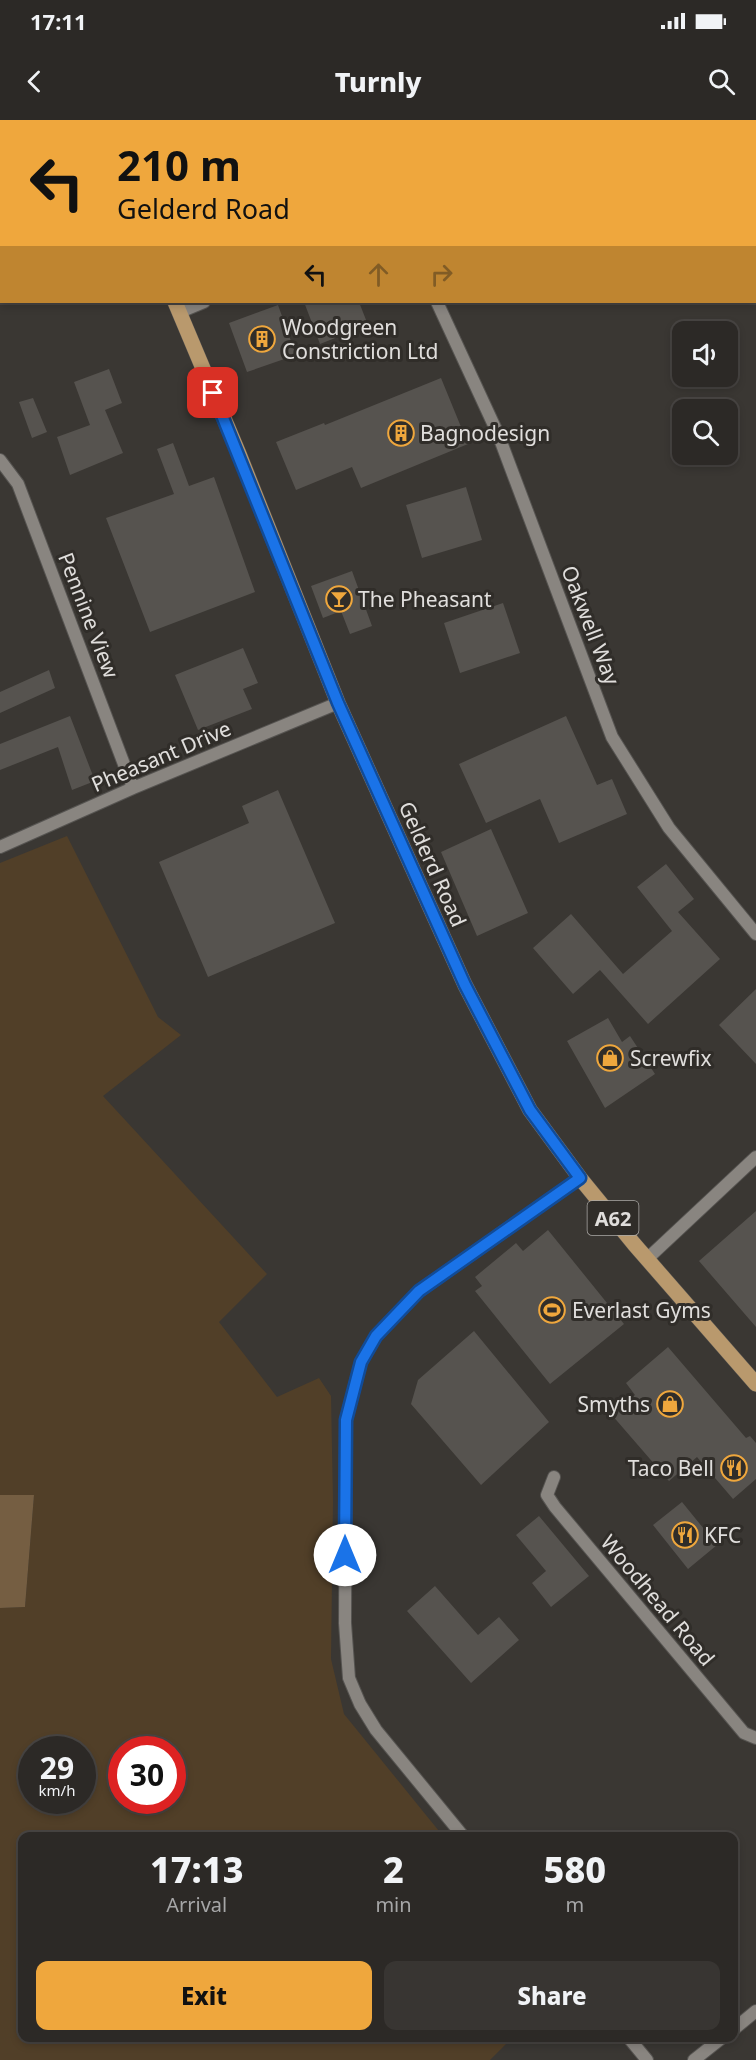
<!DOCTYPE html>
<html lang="en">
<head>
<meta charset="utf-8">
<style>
	body { margin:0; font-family:"Noto Sans",sans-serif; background:#383532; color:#f1f3f6; height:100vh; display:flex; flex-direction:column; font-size:22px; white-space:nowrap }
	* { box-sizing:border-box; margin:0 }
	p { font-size:20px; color:#a6a6a7 }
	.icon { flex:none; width:33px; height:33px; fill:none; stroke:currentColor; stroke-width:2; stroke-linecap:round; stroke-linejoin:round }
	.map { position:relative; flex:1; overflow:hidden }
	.details { position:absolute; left:18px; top:1712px; width:720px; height:210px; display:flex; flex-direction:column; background:#2c2926; border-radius:12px; box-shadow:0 3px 9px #0003,0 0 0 2px #484543 }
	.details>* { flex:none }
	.hud { position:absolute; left:0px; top:0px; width:756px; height:183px; box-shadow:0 3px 9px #0003,0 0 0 2px #484543; background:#efa73d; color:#111; overflow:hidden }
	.buttons { position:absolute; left:672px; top:201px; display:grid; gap:12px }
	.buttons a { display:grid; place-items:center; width:66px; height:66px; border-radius:12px; background:#2c2926; box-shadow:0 3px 9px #0003,0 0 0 2px #484543; font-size:30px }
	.speed { position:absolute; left:18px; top:1616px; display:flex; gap:12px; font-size:30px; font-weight:700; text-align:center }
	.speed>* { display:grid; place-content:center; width:78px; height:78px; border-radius:50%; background:#2c2926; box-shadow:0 3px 9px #0003,0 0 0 2px #484543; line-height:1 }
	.speed small { font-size:15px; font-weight:400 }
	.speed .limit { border:9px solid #d22; background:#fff; color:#111 }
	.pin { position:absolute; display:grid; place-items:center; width:51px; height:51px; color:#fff; margin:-26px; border-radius:12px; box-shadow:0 3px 9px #0006 }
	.me { position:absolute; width:66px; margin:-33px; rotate:0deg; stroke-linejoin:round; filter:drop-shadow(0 0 4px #0008) }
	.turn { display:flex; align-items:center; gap:21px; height:126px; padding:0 18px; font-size:27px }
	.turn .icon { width:78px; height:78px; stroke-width:2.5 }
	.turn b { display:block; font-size:42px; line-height:51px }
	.lanes { display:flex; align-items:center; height:57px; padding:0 18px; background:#0003; justify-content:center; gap:30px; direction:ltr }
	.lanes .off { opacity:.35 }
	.eta { display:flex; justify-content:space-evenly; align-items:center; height:102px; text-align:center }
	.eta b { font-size:36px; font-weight:800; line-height:42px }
	.cta { display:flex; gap:12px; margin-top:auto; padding:12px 18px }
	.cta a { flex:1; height:69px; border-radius:12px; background:#efa73d; color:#111; font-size:24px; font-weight:800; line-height:69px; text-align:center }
	.cta a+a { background:#383532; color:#f1f3f6 }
	.status { display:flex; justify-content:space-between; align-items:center; height:42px; padding:0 30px; background:#2c2926; direction:ltr }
	.status svg { height:16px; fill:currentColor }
	header { display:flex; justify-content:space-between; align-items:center; height:78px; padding:0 18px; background:#2c2926; font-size:27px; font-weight:800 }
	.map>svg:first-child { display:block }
	.green { fill:#513f28; fill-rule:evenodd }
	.forest { fill:#755e42 }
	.building { fill:#56534f }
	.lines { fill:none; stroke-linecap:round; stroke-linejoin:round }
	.minor-casing { stroke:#565451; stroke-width:14 }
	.primary-casing { stroke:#565451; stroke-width:16 }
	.minor { stroke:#898580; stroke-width:12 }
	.primary { stroke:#b9996d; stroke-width:15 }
	.route-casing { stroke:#114b97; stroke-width:15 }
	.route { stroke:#1a73e8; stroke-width:10 }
	.labels { text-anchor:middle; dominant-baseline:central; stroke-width:6; stroke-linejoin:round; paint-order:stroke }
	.shield { fill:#302d29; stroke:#aba9a6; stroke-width:1.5 }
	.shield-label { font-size:20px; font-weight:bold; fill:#e0dedc }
	.poi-label { font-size:21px; fill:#e0dedc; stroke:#302d29; text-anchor:start }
	.street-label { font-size:21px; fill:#e0dedc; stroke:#302d29 }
</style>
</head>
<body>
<div class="status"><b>17:11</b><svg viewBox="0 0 49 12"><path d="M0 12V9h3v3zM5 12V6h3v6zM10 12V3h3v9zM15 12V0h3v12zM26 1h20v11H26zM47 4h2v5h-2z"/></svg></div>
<header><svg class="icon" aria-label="back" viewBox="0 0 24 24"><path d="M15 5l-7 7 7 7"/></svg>Turnly<svg class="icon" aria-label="search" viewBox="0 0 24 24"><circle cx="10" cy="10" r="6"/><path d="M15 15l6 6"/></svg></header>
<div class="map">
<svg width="756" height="1940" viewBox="0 0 756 1940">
	<rect width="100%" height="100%" fill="#3a3733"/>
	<path class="green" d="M67,716L158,897L181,915L103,976L267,1154L219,1202L277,1277L319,1258L331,1276L333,1381L331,1539L344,1594L443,1716H22V1917H513L490,1940H0V1488L25,1487L34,1375H0V743ZM32,1629H82V1680H32ZM122,1629H172V1680H122Z"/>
	<path class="forest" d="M0,1375H34L25,1487L0,1488Z"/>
	<path class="building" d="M304,182H359L368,205L320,224Z
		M278,185L296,235L247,252L229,203Z
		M109,249L122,283L105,290L123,333L70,355L57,317L90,305L74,262Z
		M441,258L468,324L361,368L352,347L296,370L276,322L324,303L325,305Z
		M33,278L47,312L32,318L19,282Z
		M173,323L189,366L214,357L255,472L150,512L106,398L174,374L157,329Z
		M466,367L482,420L422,438L406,385Z
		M352,451L372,506L350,514L341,491L323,498L311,466Z
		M503,483L520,533L460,553L444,503Z
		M243,528L258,563L243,569L252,589L198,610L175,555Z
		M49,550L55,568L0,593V572Z
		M70,596L95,661L72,670L58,627L0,650V624Z
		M566,596L597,665L612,659L627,694L559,723L540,679L486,703L459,644Z
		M278,670L335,803L208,857L159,742L249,703L242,686Z
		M491,709L528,793L477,816L441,732Z
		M666,744L694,779L678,792L720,839L648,904L600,850L573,874L533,828L571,794L623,854L672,811L637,767Z
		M756,869V944L719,905Z
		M608,898L622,922L630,916L655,954L605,988L567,921Z
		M756,1091V1207L699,1141Z
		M548,1110L624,1204L550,1264L475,1171L482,1166L475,1157L516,1123L523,1131Z
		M474,1211L549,1302L481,1365L411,1284L418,1260Z
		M668,1227L746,1318L750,1316L756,1323V1359L733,1379L697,1337L669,1361L611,1294L635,1275L626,1263Z
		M682,1382L717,1425L688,1449L653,1405Z
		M539,1396L589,1456L551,1487L532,1463L546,1451L516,1415Z
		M435,1466L478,1515L499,1497L519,1520L471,1563L407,1491Z"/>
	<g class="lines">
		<g class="minor-casing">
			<path id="minor" d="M437,182L498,314L612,617L669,708L756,814
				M180,192L204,182
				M0,340L18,364L133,668
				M0,727L133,668L338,583
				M647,1139L756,1037
				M554,1357L547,1375L555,1387L744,1613L756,1618
				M463,1716L376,1610L360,1584L349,1558L345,1503L346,1300L361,1242L376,1216L419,1171L580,1058
				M734,1909L756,1891
				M628,1917L647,1940
				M694,1940L723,1917"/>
		</g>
		<g class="primary-casing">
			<path id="primary" d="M8,0L10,2
				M175,182L239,334L338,583L465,865L530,990L580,1058L634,1124L756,1264"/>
		</g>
		<use href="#minor" class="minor"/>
		<use href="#primary" class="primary"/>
	</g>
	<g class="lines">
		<g class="route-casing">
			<path id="route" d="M213,273L338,583L465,865L530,990L580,1058L419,1171L376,1216L361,1242L346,1300L345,1435"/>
		</g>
		<use href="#route" class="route"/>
	</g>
	<defs>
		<g id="building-ring" transform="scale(1.35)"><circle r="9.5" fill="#302d29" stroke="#efa73d" stroke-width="1.5"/><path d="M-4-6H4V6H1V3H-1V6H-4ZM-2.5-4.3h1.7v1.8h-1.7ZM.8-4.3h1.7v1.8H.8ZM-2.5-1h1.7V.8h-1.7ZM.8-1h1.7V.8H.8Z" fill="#efa73d"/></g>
		<g id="bar-ring" transform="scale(1.35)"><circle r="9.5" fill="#302d29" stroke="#efa73d" stroke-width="1.5"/><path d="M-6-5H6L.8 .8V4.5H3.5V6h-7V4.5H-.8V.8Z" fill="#efa73d"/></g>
		<g id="shop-ring" transform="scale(1.35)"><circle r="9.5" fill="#302d29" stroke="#efa73d" stroke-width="1.5"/><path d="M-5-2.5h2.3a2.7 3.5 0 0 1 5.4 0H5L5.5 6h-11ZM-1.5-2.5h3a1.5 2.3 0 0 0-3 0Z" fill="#efa73d"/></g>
		<g id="stadium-ring" transform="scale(1.35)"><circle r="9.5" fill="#302d29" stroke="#efa73d" stroke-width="1.5"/><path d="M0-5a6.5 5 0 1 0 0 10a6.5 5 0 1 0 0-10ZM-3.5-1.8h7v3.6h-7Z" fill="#efa73d"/></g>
		<g id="restaurant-ring" transform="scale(1.35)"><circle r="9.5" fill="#302d29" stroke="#efa73d" stroke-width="1.5"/><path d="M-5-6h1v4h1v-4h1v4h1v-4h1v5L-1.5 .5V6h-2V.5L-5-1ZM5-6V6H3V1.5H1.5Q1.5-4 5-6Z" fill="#efa73d"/></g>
	</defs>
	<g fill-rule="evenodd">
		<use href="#building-ring" x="262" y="219"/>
		<use href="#building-ring" x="401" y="313"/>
		<use href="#bar-ring" x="339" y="479"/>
		<use href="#shop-ring" x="610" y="938"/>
		<use href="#stadium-ring" x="552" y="1190"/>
		<use href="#shop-ring" x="670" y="1284"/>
		<use href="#restaurant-ring" x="734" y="1348"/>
		<use href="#restaurant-ring" x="685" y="1415"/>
	</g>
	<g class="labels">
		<rect class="shield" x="587.5" y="1081" width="51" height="34" rx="4.5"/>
		<g class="shield-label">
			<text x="613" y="1098">A62</text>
		</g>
		<g class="poi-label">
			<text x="282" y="207">Woodgreen<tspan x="282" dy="24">Constriction Ltd</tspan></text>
			<text x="420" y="313">Bagnodesign</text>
			<text x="358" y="479">The Pheasant</text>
			<text x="630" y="938">Screwfix</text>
			<text x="572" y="1190">Everlast Gyms</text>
			<text x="650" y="1284" text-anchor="end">Smyths</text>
			<text x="714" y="1348" text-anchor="end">Taco Bell</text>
			<text x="704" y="1415">KFC</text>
		</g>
		<g class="street-label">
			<text transform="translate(89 495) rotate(69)">Pennine View</text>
			<text transform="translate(591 505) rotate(69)">Oakwell Way</text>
			<text transform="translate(161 636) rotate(-23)">Pheasant Drive</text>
			<text transform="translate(433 744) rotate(66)">Gelderd Road</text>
			<text transform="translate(658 1480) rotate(50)">Woodhead Road</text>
		</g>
	</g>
</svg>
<div class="buttons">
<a><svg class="icon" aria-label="sound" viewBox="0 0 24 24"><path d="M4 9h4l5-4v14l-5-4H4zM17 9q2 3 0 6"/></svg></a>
<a><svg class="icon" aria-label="search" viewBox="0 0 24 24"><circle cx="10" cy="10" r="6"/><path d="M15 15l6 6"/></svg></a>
</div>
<div class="speed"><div>29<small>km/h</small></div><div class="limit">30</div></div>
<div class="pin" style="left:213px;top:273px;background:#d93025"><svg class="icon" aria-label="arrive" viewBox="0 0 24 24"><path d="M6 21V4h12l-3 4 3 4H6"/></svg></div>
<svg class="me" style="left:345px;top:1435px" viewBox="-20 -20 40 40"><circle r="19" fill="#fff"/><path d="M0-13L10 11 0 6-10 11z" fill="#1a73e8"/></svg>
<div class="hud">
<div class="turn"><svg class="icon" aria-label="left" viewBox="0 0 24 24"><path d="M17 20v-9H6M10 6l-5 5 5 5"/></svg><div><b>210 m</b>Gelderd Road</div></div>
<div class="lanes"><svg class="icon" aria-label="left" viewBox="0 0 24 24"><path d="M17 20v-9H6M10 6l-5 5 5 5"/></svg><svg class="icon off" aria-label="ahead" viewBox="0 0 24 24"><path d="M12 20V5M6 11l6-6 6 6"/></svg><svg class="icon off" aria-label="right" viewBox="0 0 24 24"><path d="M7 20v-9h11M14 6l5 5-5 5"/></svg></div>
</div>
<section class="details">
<div class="eta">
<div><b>17:13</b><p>Arrival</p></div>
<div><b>2</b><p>min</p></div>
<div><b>580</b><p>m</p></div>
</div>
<div class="cta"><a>Exit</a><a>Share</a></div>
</section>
</div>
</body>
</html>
